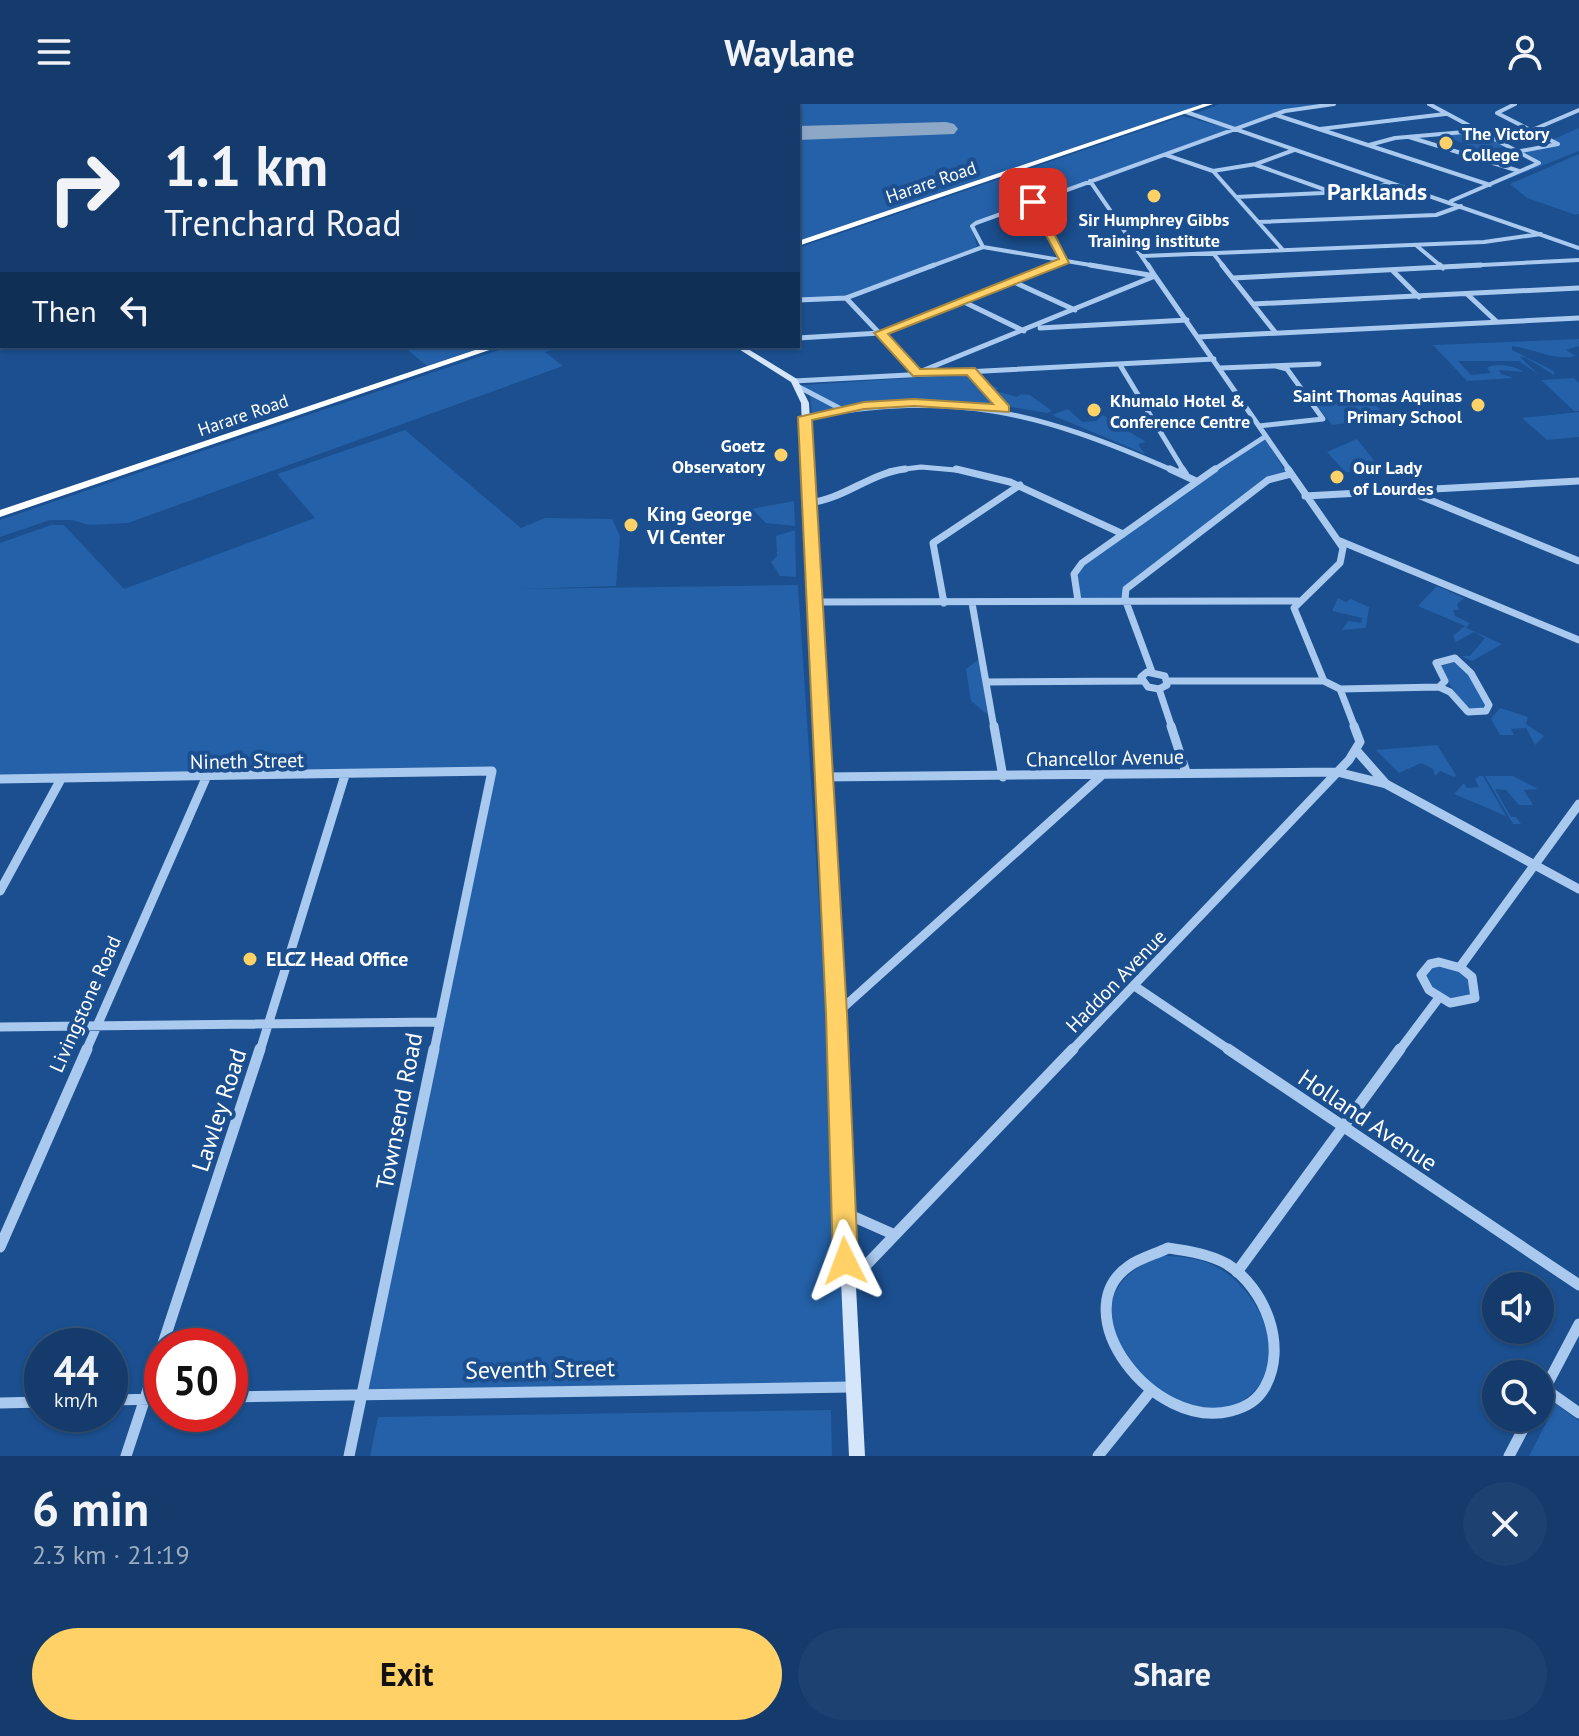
<!DOCTYPE html>
<html lang="en">
<head>
<meta charset="utf-8">
<style>
	body { margin:0; font-family:"PT Sans",sans-serif; background:#1d4271; color:#f1f3f6; height:100vh; display:flex; flex-direction:column; font-size:30px; white-space:nowrap }
	* { box-sizing:border-box; margin:0 }
	p { font-size:26px; color:#9dadc1 }
	.icon { flex:none; width:44px; height:44px; fill:none; stroke:currentColor; stroke-width:2; stroke-linecap:round; stroke-linejoin:round }
	.map { position:relative; height:1352px; overflow:hidden }
	.drawer { display:flex; flex-direction:column; background:#143b6b; flex:1 }
	.drawer>* { flex:none }
	.hud { position:absolute; left:0px; top:0px; width:800px; height:244px; box-shadow:0 2px 6px #0004,0 0 0 2px #33557e; background:#143b6b; color:#f1f3f6; overflow:hidden }
	.fabs { position:absolute; left:1482px; top:1168px; display:grid; gap:16px }
	.fabs a { display:grid; place-items:center; width:72px; height:72px; border-radius:50%; background:#143b6b; box-shadow:0 2px 6px #0004,0 0 0 2px #33557e; font-size:40px }
	.speed { position:absolute; left:24px; top:1224px; display:flex; gap:16px; font-size:40px; font-weight:700; text-align:center }
	.speed>* { display:grid; place-content:center; width:104px; height:104px; border-radius:50%; background:#143b6b; box-shadow:0 2px 6px #0004,0 0 0 2px #33557e; line-height:1 }
	.speed small { font-size:20px; font-weight:400 }
	.speed .limit { border:12px solid #d22; background:#fff; color:#111 }
	.pin { position:absolute; display:grid; place-items:center; width:68px; height:68px; color:#fff; margin:-34px; border-radius:16px; box-shadow:0 4px 12px #0006 }
	.me { position:absolute; width:88px; margin:-44px; rotate:357deg; stroke-linejoin:round; filter:drop-shadow(0 0 6px #0008) }
	.turn { display:flex; align-items:center; gap:28px; height:168px; padding:0 32px; font-size:36px }
	.turn .icon { width:104px; height:104px; stroke-width:2.5 }
	.turn b { display:block; font-size:56px; line-height:68px }
	.then { display:flex; align-items:center; height:76px; padding:0 32px; background:#0003; gap:16px; font-size:30px }
	.round { display:grid; place-items:center; flex:none; width:84px; height:84px; border-radius:42px; background:#1d4271 }
	.summary { display:flex; align-items:center; justify-content:space-between; height:136px; padding:0 32px }
	h1 { font-size:48px; font-weight:700; line-height:60px }
	.primary-button { display:flex; gap:16px; margin-top:auto; padding:16px 32px }
	.primary-button a { flex:1; height:92px; border-radius:48px; background:#ffd166; color:#111; font-size:32px; font-weight:700; line-height:92px; text-align:center }
	.primary-button a+a { background:#1d4271; color:#f1f3f6 }
	header { display:flex; justify-content:space-between; align-items:center; height:104px; padding:0 32px; background:#143b6b; font-size:36px; font-weight:700 }
	.map>svg:first-child { display:block }
	.green { fill:#2461a8 }
	.lines { fill:none; stroke-linecap:round; stroke-linejoin:round }
	.runway { fill:#8da7c7; fill-rule:evenodd }
	.street-far4 { stroke:#a9c9ee; stroke-width:4 }
	.street-far3 { stroke:#a9c9ee; stroke-width:5 }
	.street-far2 { stroke:#a9c9ee; stroke-width:7 }
	.street-far1 { stroke:#a9c9ee; stroke-width:9 }
	.street { stroke:#a9c9ee; stroke-width:11 }
	.secondary { fill:#d6e6fa; fill-rule:evenodd }
	.highway { fill:#fff; fill-rule:evenodd }
	.route { fill:#ffd166; stroke:#a68842; stroke-width:2 }
	.poi-dot { fill:#ffd166; stroke:#1b4f8f; stroke-width:3 }
	.labels { text-anchor:middle; dominant-baseline:central; stroke-width:8; stroke-linejoin:round; paint-order:stroke }
	.far-poi-label { font-size:18px; font-weight:bold; fill:#fff; stroke:#1b4f8f; text-anchor:start }
	.far-street-label { font-size:18px; fill:#fff; stroke:#1b4f8f }
	.poi-label { font-size:20px; font-weight:bold; fill:#fff; stroke:#1b4f8f; text-anchor:start }
	.street-label { font-size:20px; fill:#fff; stroke:#1b4f8f }
	.far-district-label { font-size:24px; font-weight:bold; fill:#fff; stroke:#1b4f8f }
	.near-street-label { font-size:24px; fill:#fff; stroke:#1b4f8f }
</style>
</head>
<body>
<header><svg class="icon" aria-label="menu" viewBox="0 0 24 24"><path d="M4 6h16M4 12h16M4 18h16"/></svg>Waylane<svg class="icon" aria-label="person" viewBox="0 0 24 24"><circle cx="12" cy="8" r="4"/><path d="M4 21q1-7 8-7t8 7"/></svg></header>
<div class="map">
<svg width="1579" height="1352" viewBox="0 0 1579 1352">
	<rect width="100%" height="100%" fill="#1b4f8f"/>
	<path class="green" d="M270,0H1203L798,137V2H265Z
		M1220,0H1326L1296,3L1237,24L1194,10Z
		M1183,12L1230,25L971,120L977,143L845,193L798,195V144Z
		M1579,24V47L1490,82L1540,59L1521,48L1560,41L1552,36Z
		M1476,29L1505,43C1487,44 1476,52 1457,47L1468,41L1444,32L1416,33Z
		M1579,50V110L1576,111L1527,94L1510,80Z
		M1579,235V242L1566,246L1576,252C1552,257 1535,245 1512,242V246L1554,267V271L1525,253H1520L1539,271L1519,257H1458L1471,271L1491,269L1487,264C1496,258 1514,262 1524,268L1499,266L1501,270L1514,274L1467,277L1433,241Z
		M403,242H487L427,262Z
		M511,242H562L545,248L563,262L128,419L89,421L72,416H50L0,433V416Z
		M971,270L1001,304C936,297 876,299 812,310L810,291L803,281Z
		M1574,274L1579,279V307H1574L1541,276Z
		M981,276L998,284L996,287L1017,293L1021,290L1030,291L1052,307L1047,309L1005,302Z
		M1365,289L1387,314L1332,321L1309,292Z
		M1068,305L1082,318L1096,317L1103,311L1146,338L1138,340L1145,350L1052,311Z
		M1579,308V333L1547,336L1522,314Z
		M405,326L521,424L545,414L612,415L620,432L616,482L520,485L798,481L851,1283L363,1290L495,666L0,674V439L51,421H64L124,485L315,414L277,370Z
		M1266,334L1286,369L1270,373L1125,485L1124,494L1080,496L1077,466L1083,459Z
		M1357,335L1383,368H1345L1327,348Z
		M794,397L795,422L766,419L752,405Z
		M795,426L796,473L780,472L771,458L777,452L776,432Z
		M1437,482L1464,494L1457,500L1459,506H1453L1455,512L1470,519L1466,524L1502,540L1472,557L1461,552H1470L1485,534L1474,528L1456,538L1453,532L1465,522L1418,502Z
		M1338,494L1346,498L1351,495L1369,503L1366,524L1342,526L1348,517L1361,519L1362,514L1332,507Z
		M979,555L988,611L971,597L966,565Z
		M1455,557L1465,564L1486,599L1484,605L1472,606C1457,595 1448,579 1441,562Z
		M1500,604L1528,613L1526,620L1544,632L1535,641L1526,624L1511,625L1514,631H1500L1491,615Z
		M1437,641L1456,671L1454,673L1440,667L1435,672L1433,665L1421,659L1399,669L1376,646Z
		M1479,672H1483L1506,712L1454,690L1464,679L1467,684L1479,683L1475,675Z
		M1485,672H1513L1538,685L1524,686L1533,701H1519L1506,686L1495,685L1511,713H1516L1521,720H1513Z
		M1430,860L1460,863L1477,886L1459,901L1429,888L1424,864Z
		M1160,1152C1177,1152 1192,1153 1208,1159C1255,1177 1296,1253 1249,1292C1221,1316 1174,1305 1147,1283C1139,1277 1133,1261 1128,1252C1123,1243 1112,1230 1111,1220C1106,1185 1130,1164 1160,1152Z
		M1556,1300L1579,1317V1352H1529Z
		M831,1306L832,1352H370L378,1313Z"/>
	<g class="lines">
		<path class="runway" d="M946,18L954,20L958,25L954,30L798,36V22Z"/>
		<path class="street-far4" d="M24,0L41,2
			M83,0L92,2
			M1429,0L1539,59L1451,97
			M1515,0L1497,9L1558,40L1516,48
			M135,2L141,0
			M1186,8L1579,144
			M1276,11L1490,81
			M1320,25L1445,10
			M1530,27L1579,6
			M1409,33L1519,67
			M1369,41L1395,34L1476,27
			M1166,51L1213,67L1283,146
			M1256,61L1326,86
			M1213,67L1256,60L1294,46
			M1090,77L1149,163
			M1236,93L1365,87L1391,79
			M1033,98L1065,157L1049,163
			M1258,118L1436,111L1461,102
			M1417,142L1442,163
			M983,143L1102,163
			M1213,149L1224,163
			M1143,152L1484,138L1541,130
			M929,163L983,143L972,122L976,119L1285,7L1334,0
			M1443,163L1579,156"/>
		<path class="street-far3" d="M1090,161L1155,172L1290,367
			M1222,161L1275,228
			M1440,161L1443,164
			M1393,167L1419,193
			M1233,174L1481,161
			M1014,178L1075,206
			M1467,190L1497,218
			M846,194L917,269L1155,172L1148,161
			M798,196L846,194L934,161
			M964,198L1024,227
			M1253,200L1579,184
			M1040,224L1187,216
			M1198,233L1579,214
			M798,234L880,229L1055,161
			M1120,261L1184,367
			M1220,264L1319,260
			M970,267L1004,305
			M794,277L1214,255
			M799,283L841,305
			M805,313C956,286 1036,307 1174,367
			M1259,322L1323,315L1287,265L1276,262
			M889,367L921,363L967,367
			M1212,367L1266,332"/>
		<path class="street-far2" d="M956,365L1010,378L1123,430
			M1170,365L1196,377
			M1182,365L1186,371
			M1288,365L1343,444L1340,459L1294,504L1324,577L1340,585L1355,624
			M1413,389L1579,457
			M1305,392L1579,377
			M809,399C844,395 870,369 905,365
			M1340,437L1579,536
			M1078,497L1074,470L1082,459L1215,365
			M814,498L1298,497
			M944,499L933,439L1020,381
			M972,499L994,624
			M1455,554L1471,569L1489,601L1486,607L1468,608L1450,588L1439,583L1445,577L1436,559Z
			M1147,568L1165,572L1167,581L1159,585L1148,583L1141,573Z
			M1152,568L1125,495L1126,485L1268,376L1291,370
			M1168,577H1324
			M986,578L1141,577
			M1159,585L1172,624
			M1340,585L1439,583"/>
		<path class="street-far1" d="M994,622L1003,673
			M1171,622L1186,668
			M1356,646L1386,680L1579,785
			M823,673L1337,668L1386,680
			M0,675L492,667L434,947
			M0,787L61,675
			M1439,858L1461,864L1472,873L1475,894L1450,899L1429,886L1421,871L1430,860Z
			M1460,863L1579,700
			M1136,883L1231,947
			M836,910L1101,672
			M0,923L438,918
			M86,947L206,674
			M260,947L345,671
			M1071,947L1349,656L1360,638L1354,622
			M1399,947L1438,895"/>
		<path class="street" d="M1228,945L1579,1181
			M843,1108L895,1131
			M0,1143L87,945
			M1168,1144C1188,1147 1209,1150 1227,1160C1265,1184 1288,1242 1265,1283C1257,1297 1246,1303 1231,1307C1153,1327 1063,1208 1129,1162C1140,1154 1156,1150 1168,1144Z
			M1237,1168L1400,945
			M850,1178L1073,945
			M1545,1285L1579,1309
			M230,1293L851,1283
			M1540,1294L1579,1220
			M110,1296L162,1295
			M0,1299L42,1298
			M126,1352L260,945
			M349,1352L434,945
			M1098,1352L1149,1289
			M1509,1352L1529,1314"/>
		<path class="secondary" d="M734,242H743L797,275L809,299L865,1352H849L801,299L791,278Z"/>
		<path class="highway" d="M1203,0H1213L798,142V137Z
			M487,242H501L0,413V406Z"/>
	</g>
	<path class="route" d="M1033,95L1038,98L1069,159L888,230L920,265L975,264L1009,302V308L914,302L864,305L812,316L847,910L858,1157L854,1166L845,1169L836,1166L833,1157L826,910L798,313L864,298L914,295L993,300L967,271L913,272L874,229L1059,155L1028,98Z"/>
	<g class="poi-dot">
		<circle cx="1446" cy="39" r="8"/>
		<circle cx="1154" cy="92" r="8"/>
		<circle cx="1478" cy="301" r="8"/>
		<circle cx="1094" cy="306" r="8"/>
		<circle cx="781" cy="351" r="8"/>
		<circle cx="1337" cy="373" r="8"/>
		<circle cx="631" cy="421" r="8"/>
		<circle cx="250" cy="855" r="8"/>
	</g>
	<g class="labels">
		<g class="far-poi-label">
			<text x="1462" y="29">The Victory<tspan x="1462" dy="21">College</tspan></text>
			<text x="1154" y="115" text-anchor="middle">Sir Humphrey Gibbs<tspan x="1154" dy="21">Training institute</tspan></text>
			<text x="1462" y="291" text-anchor="end">Saint Thomas Aquinas<tspan x="1462" dy="21">Primary School</tspan></text>
			<text x="1110" y="296">Khumalo Hotel &amp;<tspan x="1110" dy="21">Conference Centre</tspan></text>
			<text x="765" y="341" text-anchor="end">Goetz<tspan x="765" dy="21">Observatory</tspan></text>
			<text x="1353" y="363">Our Lady<tspan x="1353" dy="21">of Lourdes</tspan></text>
		</g>
		<g class="far-street-label">
			<text transform="translate(931 78) rotate(-19)">Harare Road</text>
			<text transform="translate(243 311) rotate(-19)">Harare Road</text>
		</g>
		<g class="poi-label">
			<text x="647" y="410">King George<tspan x="647" dy="23">VI Center</tspan></text>
			<text x="266" y="855">ELCZ Head Office</text>
		</g>
		<g class="street-label">
			<text transform="translate(1105 654) rotate(-1)">Chancellor Avenue</text>
			<text transform="translate(247 657) rotate(-1)">Nineth Street</text>
			<text transform="translate(1116 877) rotate(-46)">Haddon Avenue</text>
			<text transform="translate(85 900) rotate(-66)">Livingstone Road</text>
		</g>
		<g class="far-district-label">
			<text x="1377" y="87">Parklands</text>
		</g>
		<g class="near-street-label">
			<text transform="translate(219 1006) rotate(-72)">Lawley Road</text>
			<text transform="translate(399 1007) rotate(-79)">Townsend Road</text>
			<text transform="translate(1368 1016) rotate(34)">Holland Avenue</text>
			<text transform="translate(540 1265) rotate(-1)">Seventh Street</text>
		</g>
	</g>
</svg>
<div class="fabs">
<a><svg class="icon" aria-label="sound" viewBox="0 0 24 24"><path d="M4 9h4l5-4v14l-5-4H4zM17 9q2 3 0 6"/></svg></a>
<a><svg class="icon" aria-label="search" viewBox="0 0 24 24"><circle cx="10" cy="10" r="6"/><path d="M15 15l6 6"/></svg></a>
</div>
<div class="speed"><div>44<small>km/h</small></div><div class="limit">50</div></div>
<div class="pin" style="left:1033px;top:98px;background:#d93025"><svg class="icon" aria-label="arrive" viewBox="0 0 24 24"><path d="M6 21V4h12l-3 4 3 4H6"/></svg></div>
<svg class="me" style="left:845px;top:1157px" viewBox="-20 -20 40 40"><path d="M0-17L14 15 0 8-14 15z" fill="#ffd166" stroke="#fff" stroke-width="4"/></svg>
<div class="hud">
<div class="turn"><svg class="icon" aria-label="right" viewBox="0 0 24 24"><path d="M7 20v-9h11M14 6l5 5-5 5"/></svg><div><b>1.1 km</b>Trenchard Road</div></div>
<div class="then">Then<svg class="icon" aria-label="left" viewBox="0 0 24 24"><path d="M17 20v-9H6M10 6l-5 5 5 5"/></svg></div>
</div>
</div>
<section class="drawer">
<div class="summary"><div><h1>6 min</h1><p>2.3 km · 21:19</p></div><a class="round"><svg class="icon" aria-label="close" viewBox="0 0 24 24"><path d="M6 6l12 12M18 6L6 18"/></svg></a></div>
<div class="primary-button"><a>Exit</a><a>Share</a></div>
</section>
</body>
</html>
